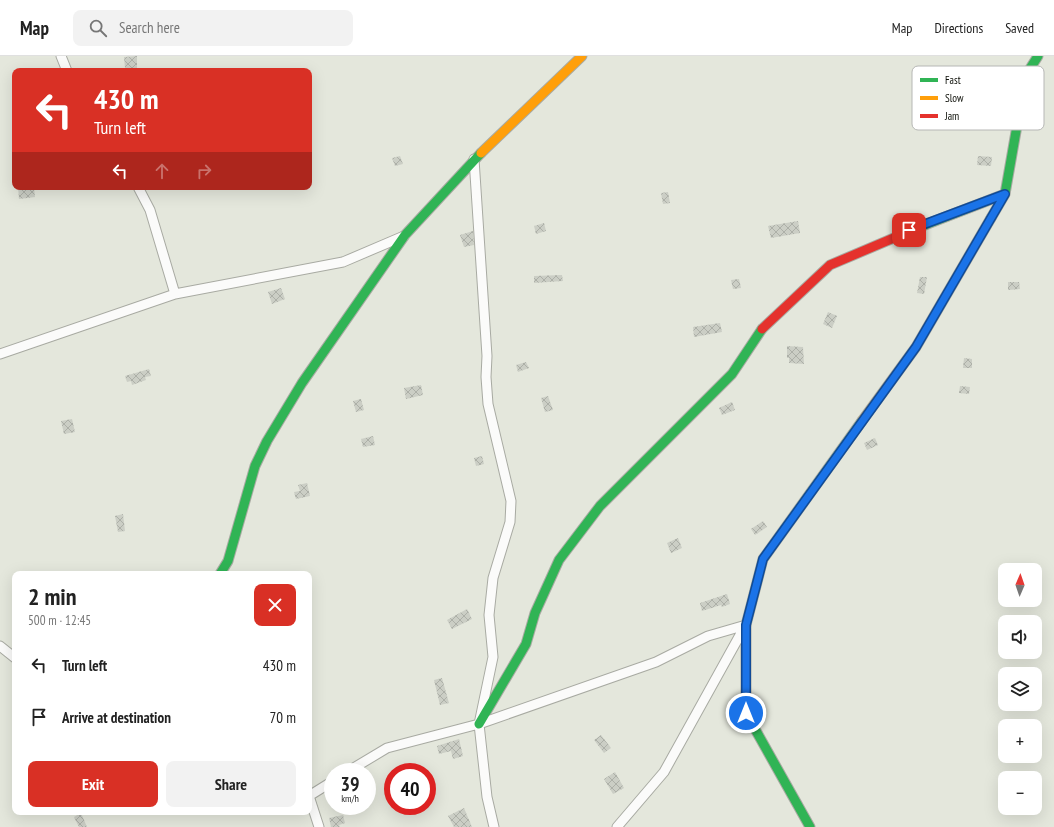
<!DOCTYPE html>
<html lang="en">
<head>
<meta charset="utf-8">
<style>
	body { margin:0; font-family:"PT Sans Narrow",sans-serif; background:#f2f2f2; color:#222; height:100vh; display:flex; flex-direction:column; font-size:15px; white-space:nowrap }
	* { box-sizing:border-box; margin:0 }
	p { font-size:13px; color:#767676 }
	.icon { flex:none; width:22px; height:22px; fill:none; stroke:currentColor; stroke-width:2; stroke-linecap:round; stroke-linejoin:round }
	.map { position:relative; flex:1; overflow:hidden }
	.side { position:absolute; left:12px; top:515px; width:300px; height:244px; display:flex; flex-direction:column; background:#fff; border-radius:8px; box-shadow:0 4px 16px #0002 }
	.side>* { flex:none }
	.top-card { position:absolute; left:12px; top:12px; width:300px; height:122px; border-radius:8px; box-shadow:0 4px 16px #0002; background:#d93025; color:#fff; overflow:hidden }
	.needle { width:26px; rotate:2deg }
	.buttons { position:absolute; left:998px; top:507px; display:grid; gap:8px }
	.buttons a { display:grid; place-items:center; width:44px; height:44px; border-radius:8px; background:#fff; box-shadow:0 4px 16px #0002; font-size:20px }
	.speed { position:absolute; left:324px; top:707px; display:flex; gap:8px; font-size:20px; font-weight:700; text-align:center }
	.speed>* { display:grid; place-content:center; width:52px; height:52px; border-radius:50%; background:#fff; box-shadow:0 4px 16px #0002; line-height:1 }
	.speed small { font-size:10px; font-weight:400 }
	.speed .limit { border:6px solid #d22; background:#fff; color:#111 }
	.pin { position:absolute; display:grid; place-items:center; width:34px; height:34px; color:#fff; margin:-17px; border-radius:8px; box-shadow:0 2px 6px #0006 }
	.me { position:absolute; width:44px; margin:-22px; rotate:0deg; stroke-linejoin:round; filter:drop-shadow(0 0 3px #0008) }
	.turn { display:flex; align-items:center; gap:14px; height:84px; padding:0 16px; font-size:18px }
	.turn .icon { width:52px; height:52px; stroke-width:2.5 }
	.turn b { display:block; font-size:28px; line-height:34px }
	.lanes { display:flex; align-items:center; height:38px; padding:0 16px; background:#0003; justify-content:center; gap:20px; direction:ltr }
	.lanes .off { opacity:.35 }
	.round { display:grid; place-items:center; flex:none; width:42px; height:42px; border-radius:8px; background:#f2f2f2 }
	.overview { display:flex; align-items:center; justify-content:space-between; height:68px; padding:0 16px }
	h1 { font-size:24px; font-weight:700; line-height:30px }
	.primary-button { display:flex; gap:8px; margin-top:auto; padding:8px 16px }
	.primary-button a { flex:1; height:46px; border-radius:8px; background:#d93025; color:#fff; font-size:16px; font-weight:700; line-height:46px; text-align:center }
	.primary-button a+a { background:#f2f2f2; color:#222 }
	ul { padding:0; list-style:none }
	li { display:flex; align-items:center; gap:12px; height:52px; padding:0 16px }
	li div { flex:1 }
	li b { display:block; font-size:15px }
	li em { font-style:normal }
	header { display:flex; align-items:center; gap:24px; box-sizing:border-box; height:56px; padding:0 20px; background:#fff; border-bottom:1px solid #e0e0e0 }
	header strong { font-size:19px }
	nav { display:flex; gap:22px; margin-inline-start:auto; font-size:14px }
	.search { width:280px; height:36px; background:#f2f2f2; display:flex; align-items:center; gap:10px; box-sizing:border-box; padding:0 14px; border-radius:8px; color:#767676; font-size:15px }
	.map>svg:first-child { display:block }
	.building { fill:url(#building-cross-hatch) }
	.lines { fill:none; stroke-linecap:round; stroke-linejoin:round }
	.street-casing { stroke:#a8aaa2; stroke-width:11 }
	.fast-casing { stroke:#a8aaa2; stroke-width:11 }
	.slow-casing { stroke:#a8aaa2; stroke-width:11 }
	.jam-casing { stroke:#a8aaa2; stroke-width:11 }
	.street { stroke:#fbfbfa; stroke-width:9 }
	.fast { stroke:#30b455; stroke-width:9 }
	.slow { stroke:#ff9f0a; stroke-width:9 }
	.jam { stroke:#e5322d; stroke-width:9 }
	.route-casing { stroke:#114b97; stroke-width:10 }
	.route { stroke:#1a73e8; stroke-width:7 }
	.key { fill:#fff; stroke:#b6b7b5; stroke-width:1 }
	.key-label { font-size:11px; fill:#0d0f08 }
</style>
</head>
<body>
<header>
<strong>Map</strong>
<div class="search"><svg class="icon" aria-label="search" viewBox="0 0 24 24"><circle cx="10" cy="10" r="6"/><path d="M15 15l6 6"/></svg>Search here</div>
<nav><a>Map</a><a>Directions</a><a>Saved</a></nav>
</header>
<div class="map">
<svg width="1054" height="771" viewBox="0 0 1054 771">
	<defs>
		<pattern id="building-cross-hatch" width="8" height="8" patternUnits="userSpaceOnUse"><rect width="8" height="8" fill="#cbcec5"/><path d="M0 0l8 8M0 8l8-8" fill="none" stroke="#adb0a8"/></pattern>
	</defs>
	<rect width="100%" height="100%" fill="#e4e7dc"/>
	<path class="building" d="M137,0V12H125L124,1Z
		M400,100L403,108L395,110L392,102Z
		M978,100L992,101L991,110L977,109Z
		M18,131H34L35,141L19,143Z
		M668,136L670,147L663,148L661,137Z
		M798,165L800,177L771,182L768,170Z
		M544,167L546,175L536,178L534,170Z
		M473,175L474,189L464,191L460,179Z
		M562,219L563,225L534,227V220Z
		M920,221H927L924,238L917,237Z
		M739,223L741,232L733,233L731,224Z
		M1008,226H1019L1020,233L1008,234Z
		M281,232L285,243L272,248L268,236Z
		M828,256L837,260L832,272L823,268Z
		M720,267L722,276L694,281L693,271Z
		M787,290L803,291L804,308L789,307V302H787Z
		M964,302L972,303V312H963Z
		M526,306L529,312L518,316L516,309Z
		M149,313L151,320L145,321L146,324L132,329L131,325L127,326L125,320Z
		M421,329L423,339L406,343L404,332Z
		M960,330L970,331L969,338L959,337Z
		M548,340L553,354L545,356L541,342Z
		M361,343L364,354L356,356L353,345Z
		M732,346L735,354L722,359L719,352Z
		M72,363L75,376L64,378L61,365Z
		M373,380L375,389L363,391L361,383Z
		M875,382L878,389L867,394L864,387Z
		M482,400L484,408L476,410L474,402Z
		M307,427L310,440L296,443L294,436L300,435L298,429Z
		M123,458L125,475L118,476L115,460Z
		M763,465L767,471L755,479L751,473Z
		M678,482L682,492L671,497L667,487Z
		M727,538L730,548L722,551L721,549L702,555L700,547Z
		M467,553L472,563L452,573L447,564Z
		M442,622L449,647L440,649L434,624Z
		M601,679L611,692L604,697L594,684Z
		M459,683L463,700L453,703L451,695L439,698L437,690Z
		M615,716L624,732L613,738L604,723Z
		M464,752L472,771H454L448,760Z
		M81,757L87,771H79L74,761Z
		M343,759L345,767L339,769L340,771H331L329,762Z"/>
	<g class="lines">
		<g class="street-casing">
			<path id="street" d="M61,0L67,15
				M474,103L487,300L486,321L488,348L511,445L510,466L493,522L489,559L493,601L479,668L487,741L494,771
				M138,131L150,154L175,238
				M0,298L175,238L343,206L404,180
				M0,590L15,602
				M347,716L387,692L479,668L656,606L708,580L746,569
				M319,771L309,740L333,725
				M617,771L664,716L745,570"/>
		</g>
		<g class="fast-casing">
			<path id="fast" d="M991,162L1005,138L1026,19L1038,0
				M922,170L1005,138
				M220,518L228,505L255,410L267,385L302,327L405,179L481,97
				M479,668L526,588L535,557L559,504L600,450L732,318L762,273
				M810,771L746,657V569L763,503L862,365"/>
		</g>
		<g class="slow-casing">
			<path id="slow" d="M481,97L582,0
				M862,365L916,291L991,162"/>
		</g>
		<g class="jam-casing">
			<path id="jam" d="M762,273L830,209L922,170"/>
		</g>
		<use href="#street" class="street"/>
		<use href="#fast" class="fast"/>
		<use href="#slow" class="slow"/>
		<use href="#jam" class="jam"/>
	</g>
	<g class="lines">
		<g class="route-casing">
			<path id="route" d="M746,657V569L763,503L916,291L1005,138L909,174"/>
		</g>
		<use href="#route" class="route"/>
	</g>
	<rect x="912" y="10" width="132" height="64" rx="6" class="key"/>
	<rect x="920" y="22" width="18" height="4" fill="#30b455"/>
	<rect x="920" y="40" width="18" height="4" fill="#ff9f0a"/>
	<rect x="920" y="58" width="18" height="4" fill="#e5322d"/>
	<g class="key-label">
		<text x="945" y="28">Fast</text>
		<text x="945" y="46">Slow</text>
		<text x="945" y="64">Jam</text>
	</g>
</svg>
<div class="buttons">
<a><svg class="needle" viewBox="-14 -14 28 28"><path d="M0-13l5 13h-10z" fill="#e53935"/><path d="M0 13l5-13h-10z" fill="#767676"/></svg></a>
<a><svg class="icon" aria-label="sound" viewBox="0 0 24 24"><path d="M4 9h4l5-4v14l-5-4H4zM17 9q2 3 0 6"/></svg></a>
<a><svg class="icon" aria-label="layers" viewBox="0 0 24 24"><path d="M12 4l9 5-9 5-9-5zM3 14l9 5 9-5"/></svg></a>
<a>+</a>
<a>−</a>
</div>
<div class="speed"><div>39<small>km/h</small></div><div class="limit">40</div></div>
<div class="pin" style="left:909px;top:174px;background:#d93025"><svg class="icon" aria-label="arrive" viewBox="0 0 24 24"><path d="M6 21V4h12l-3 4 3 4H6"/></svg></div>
<svg class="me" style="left:746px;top:657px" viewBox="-20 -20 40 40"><circle r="17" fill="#1a73e8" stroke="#fff" stroke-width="3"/><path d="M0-11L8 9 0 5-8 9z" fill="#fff"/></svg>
<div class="top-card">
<div class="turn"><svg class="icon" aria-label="left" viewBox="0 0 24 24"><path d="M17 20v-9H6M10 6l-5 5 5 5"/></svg><div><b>430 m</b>Turn left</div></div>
<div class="lanes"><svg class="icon" aria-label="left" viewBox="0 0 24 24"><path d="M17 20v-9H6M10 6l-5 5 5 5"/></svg><svg class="icon off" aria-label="ahead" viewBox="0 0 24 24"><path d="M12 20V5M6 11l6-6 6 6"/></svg><svg class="icon off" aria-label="right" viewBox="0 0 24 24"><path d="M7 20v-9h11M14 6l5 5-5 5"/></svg></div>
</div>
<section class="side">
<div class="overview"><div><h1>2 min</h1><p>500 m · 12:45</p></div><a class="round" style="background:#d93025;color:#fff"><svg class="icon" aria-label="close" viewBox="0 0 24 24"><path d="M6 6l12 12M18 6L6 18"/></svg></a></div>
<ul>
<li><svg class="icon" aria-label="left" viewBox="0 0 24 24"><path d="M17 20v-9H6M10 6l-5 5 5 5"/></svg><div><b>Turn left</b></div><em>430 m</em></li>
<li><svg class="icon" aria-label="arrive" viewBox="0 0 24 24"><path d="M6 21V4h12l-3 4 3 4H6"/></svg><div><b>Arrive at destination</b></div><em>70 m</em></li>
</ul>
<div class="primary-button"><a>Exit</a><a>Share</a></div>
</section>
</div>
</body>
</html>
